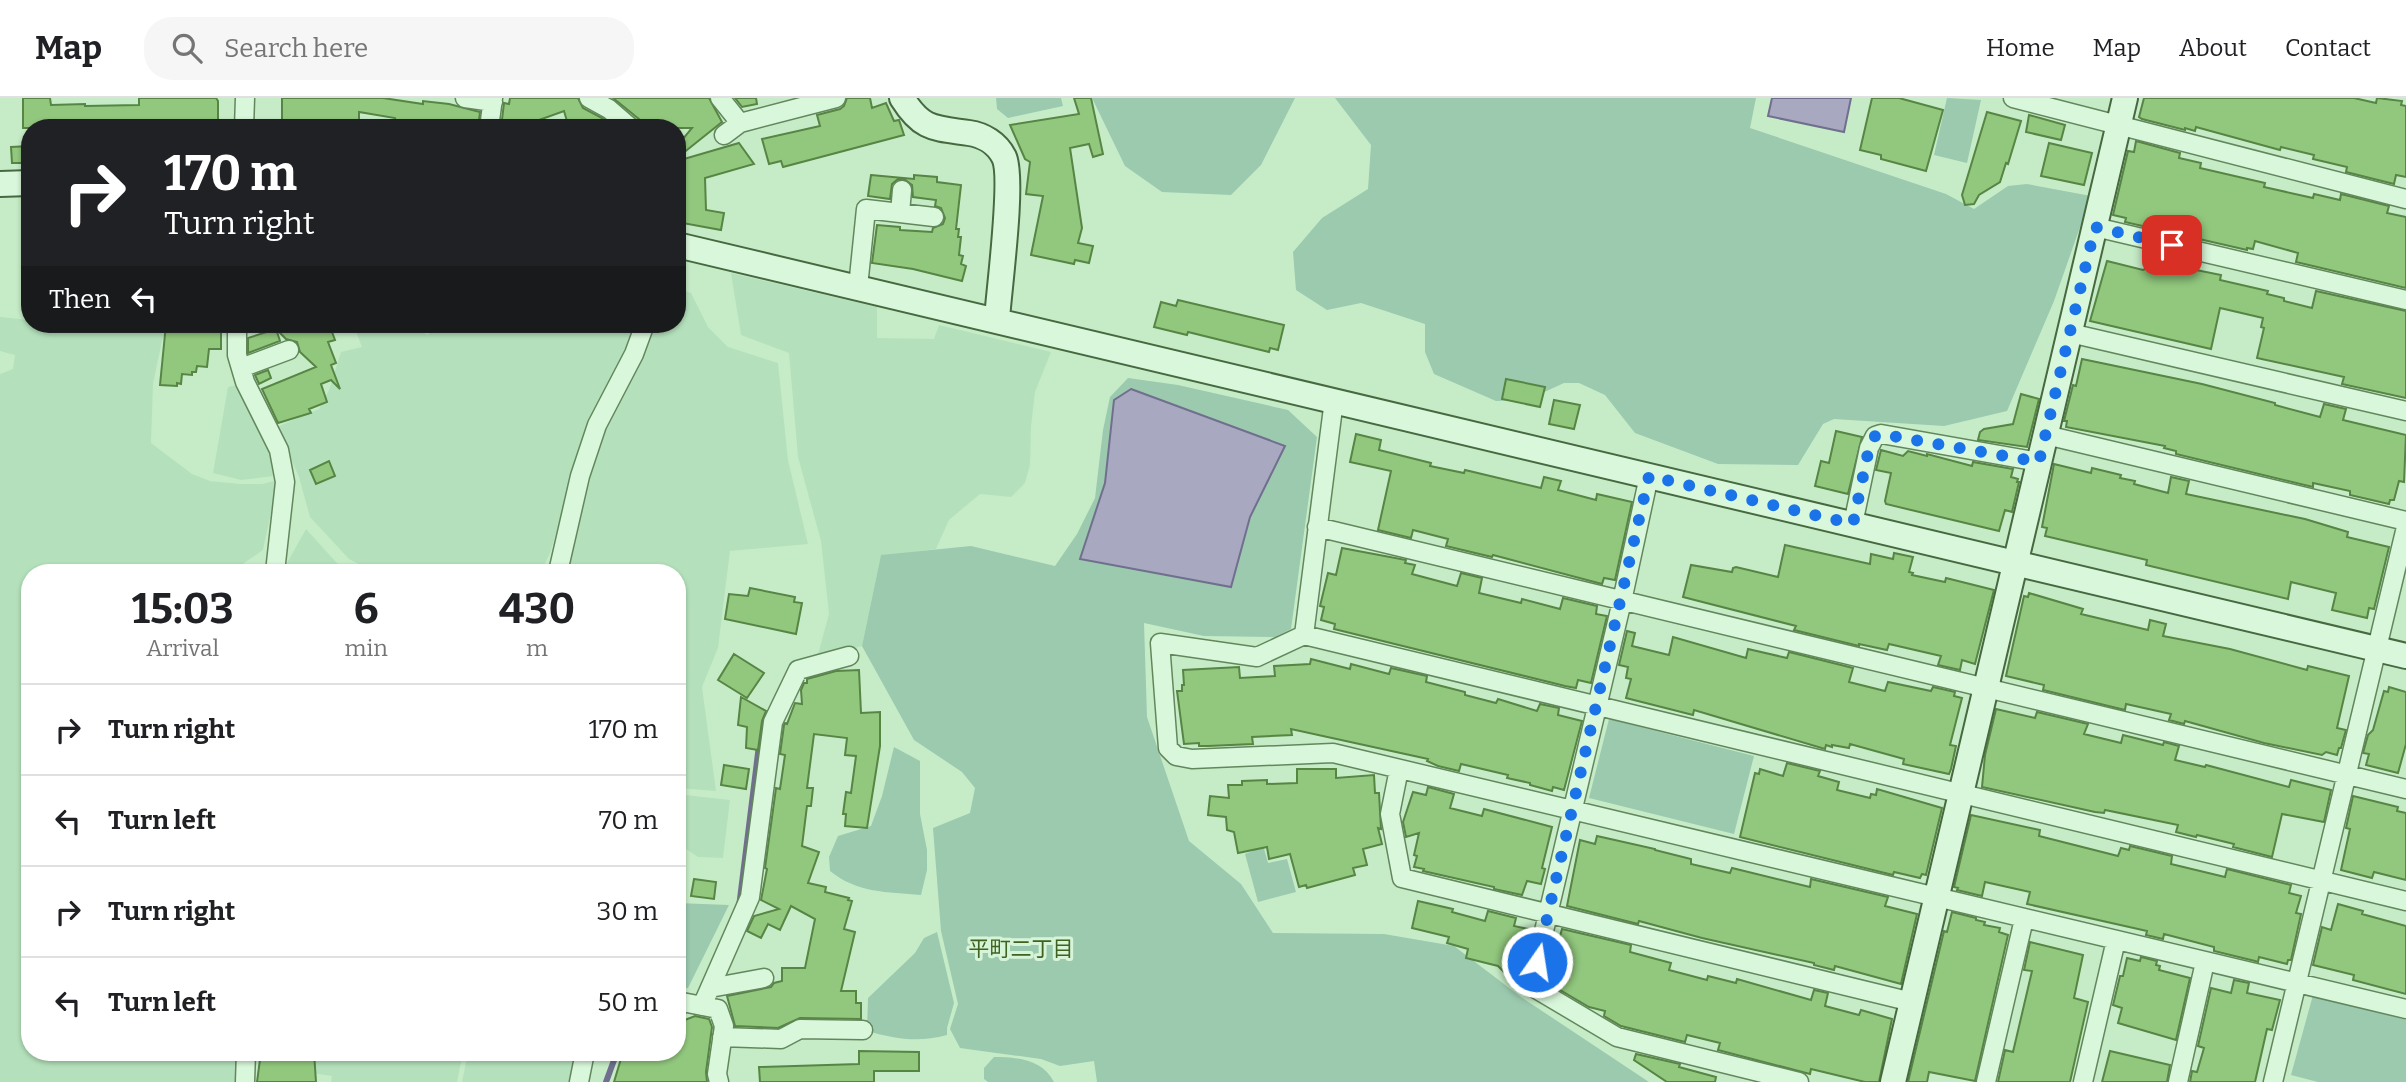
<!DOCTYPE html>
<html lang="en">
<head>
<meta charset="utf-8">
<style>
	body { margin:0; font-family:Bitter,"Noto Sans JP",serif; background:#f6f6f6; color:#202124; height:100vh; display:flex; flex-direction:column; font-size:26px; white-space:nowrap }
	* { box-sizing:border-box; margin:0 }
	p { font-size:23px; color:#757577 }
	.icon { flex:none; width:38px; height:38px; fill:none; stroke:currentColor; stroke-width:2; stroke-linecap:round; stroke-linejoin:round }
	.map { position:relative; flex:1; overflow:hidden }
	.drawer { position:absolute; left:21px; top:466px; width:665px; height:497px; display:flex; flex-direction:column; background:#fff; border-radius:28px; box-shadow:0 2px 5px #0004 }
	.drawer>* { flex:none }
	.top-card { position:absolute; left:21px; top:21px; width:665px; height:214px; border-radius:28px; box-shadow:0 2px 5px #0004; background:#202124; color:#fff; overflow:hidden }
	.pin { position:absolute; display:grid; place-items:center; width:60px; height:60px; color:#fff; margin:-30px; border-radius:14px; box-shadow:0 4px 10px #0006 }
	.me { position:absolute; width:77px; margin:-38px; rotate:13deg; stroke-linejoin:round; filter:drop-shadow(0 0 5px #0008) }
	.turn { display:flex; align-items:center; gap:24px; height:147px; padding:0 28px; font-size:32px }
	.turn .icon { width:91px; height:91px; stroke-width:2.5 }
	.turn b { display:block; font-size:49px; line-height:60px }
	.then { display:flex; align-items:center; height:66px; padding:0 28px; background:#0003; gap:14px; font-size:26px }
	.eta { display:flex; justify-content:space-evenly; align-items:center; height:119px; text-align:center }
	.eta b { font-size:42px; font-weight:700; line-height:49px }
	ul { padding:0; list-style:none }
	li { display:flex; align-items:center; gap:21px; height:91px; padding:0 28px; border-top:2px solid #e0e0e0 }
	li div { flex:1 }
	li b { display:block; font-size:26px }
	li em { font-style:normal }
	header { display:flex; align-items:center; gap:42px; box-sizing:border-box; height:98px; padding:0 35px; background:#fff; border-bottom:2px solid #e0e0e0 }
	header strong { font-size:33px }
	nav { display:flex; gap:38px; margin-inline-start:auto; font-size:24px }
	.search { width:490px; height:63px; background:#f6f6f6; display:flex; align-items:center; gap:18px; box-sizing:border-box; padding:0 24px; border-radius:28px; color:#757577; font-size:26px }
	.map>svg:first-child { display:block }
	.farmland { fill:#b4e1bb }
	.green { fill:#9bcaaf }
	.water { fill:#a8a8c0; stroke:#716f8e; stroke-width:2 }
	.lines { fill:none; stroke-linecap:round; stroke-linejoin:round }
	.stream { stroke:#716f8e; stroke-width:6 }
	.building { fill:#92c87e; stroke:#568544; stroke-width:2 }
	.street-casing { stroke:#63875d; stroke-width:21 }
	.secondary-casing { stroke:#476940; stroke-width:28 }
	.street { stroke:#d9f7da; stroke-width:18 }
	.secondary { stroke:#d9f7da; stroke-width:24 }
	.route { stroke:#1a73e8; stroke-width:12; stroke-dasharray:0 21.6 }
	.labels { text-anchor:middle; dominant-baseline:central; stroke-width:6; stroke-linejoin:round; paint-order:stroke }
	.neighbourhood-label { font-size:21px; fill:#406221; stroke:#d6f4d7 }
</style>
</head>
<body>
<header>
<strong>Map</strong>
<div class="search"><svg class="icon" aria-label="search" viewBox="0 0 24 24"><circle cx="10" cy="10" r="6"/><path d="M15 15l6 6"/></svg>Search here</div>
<nav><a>Home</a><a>Map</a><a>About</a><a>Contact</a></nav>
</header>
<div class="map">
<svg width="2406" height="984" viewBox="0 0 2406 984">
	<rect width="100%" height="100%" fill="#c6ecc7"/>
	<path class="farmland" d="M731,175L877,209V240L934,241L939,227L1051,254L1035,294L1031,329L1030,367L1025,385L1011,399L980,396L949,422L936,451L881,458L862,548L817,560L829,516L821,443L798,359L789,255L741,237Z
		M30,190V226H169L162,243L153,286L151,345L192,376L210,383L240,386H262L278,382L263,452L231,474H30V954H237L236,984H0V276L13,271L15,257L0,253V219L29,222Z
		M677,190L691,195L708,229L728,249L778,265L788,362L808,446L730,453L718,550L702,589L716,693L677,690V474H566L585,387L595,353L653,226H677Z
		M353,226H403L428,237L437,226H637L633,239L581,354L550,455L541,474H374L349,461L310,419L299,379L277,329L319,311L329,292L341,254L362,249Z
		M237,287L270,351L273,378L241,382L213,375L228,289Z
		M306,431L345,474H282Z
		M677,696L730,702L723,760L698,759L677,745Z
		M313,954H463L457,984H331L332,978L312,975Z
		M468,954H581L572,984H462Z"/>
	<path class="green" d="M996,0H1061L1063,8L1008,20L997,11Z
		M1092,0H1295L1261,67L1231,97L1162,94L1125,68Z
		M1335,0H1756L1750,30L1946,96L1974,111L2008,88L2027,86L2091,98L2054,203L2007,313L1944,328L1834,321L1823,326L1798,367L1718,366L1635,335L1605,297L1579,285H1564L1527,302L1496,303L1434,276L1425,254V226L1361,205L1327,212L1296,192L1293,154L1322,120L1368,91L1371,47Z
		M1947,0L1981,2L1967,65L1934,57Z
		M1128,280L1178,287L1288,312L1317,339L1291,531L1275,539L1204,538L1144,525L1147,619L1189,743L1241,786L1273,835L1384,836L1454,848L1521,899L1649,984H1097L1094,963L1060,968L1041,961L960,950L950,931L958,906L941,833L933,730L970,715L975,690L962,674L914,642L862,548L881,457L971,448L1055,468L1077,436L1095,400L1103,332L1110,299Z
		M1609,621L1754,658L1734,736L1589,700Z
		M894,649L920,663V716L927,752V772L921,797C887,794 857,795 830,773L829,759L838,738L871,728L882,698Z
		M1260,736L1268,765L1287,761L1296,794L1258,804L1245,756L1253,753L1250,738Z
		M677,805L729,807L688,890H677Z
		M937,834L954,905L947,930V937C918,945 896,941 867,933L868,900L915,855L924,840Z
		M2313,897L2406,922V984H2318L2291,977Z
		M994,959C1018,959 1043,962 1054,984H988L984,981V970Z"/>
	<path class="water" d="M1772,0H1851L1844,34L1768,18Z
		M1131,291L1285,348L1250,419L1231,489L1080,461L1105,385L1114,302Z"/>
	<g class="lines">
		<path class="stream" d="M739,809L762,623
			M606,984L617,954"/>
	</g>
	<path class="building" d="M23,0H50L51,7L85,6V8L139,7V0H216L218,3V30H23Z
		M282,0H383L423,6V3L449,6L480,14L478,30H397L395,20L359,14V30H282Z
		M510,0H578L583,10L602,20L613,30H569L564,13L539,22L538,30H501L504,5L509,6Z
		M613,0H709L722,24L677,60V48L692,30H650Z
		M735,0H756L757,6L742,9Z
		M847,0H870L872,10L886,5L894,23L899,22L904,37L783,69L781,63L769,66L762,41L820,28L817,17L840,11L844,8Z
		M1074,0H1091L1103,56L1093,59L1089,46L1070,50L1082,130L1078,145L1093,148L1089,165L1075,162L1074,166L1031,157L1043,98L1026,96L1030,64L1025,61L1010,27L1079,16Z
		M1872,0H1899L1943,12L1926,73L1881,61V57L1860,52Z
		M2144,0H2354L2376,5L2377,0L2402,3L2401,7L2406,8V79L2396,77L2394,86L2346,74L2347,69L2313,61L2314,57L2281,49L2280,52L2196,29L2195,33L2185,30V32L2142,21L2139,19Z
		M1987,14L2021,23L2008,66L2006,65L2000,84L1979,97L1974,106L1965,107L1962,97Z
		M2029,17L2065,27L2061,42L2026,34Z
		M2136,43L2180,55L2179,60L2201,65L2200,70L2265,85L2264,89L2313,100L2314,96L2340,102L2341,96L2389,108L2387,115L2406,119V190L2296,164L2298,155L2255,143L2253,151L2247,150V152L2125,124L2126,120L2113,117L2128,53L2134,54Z
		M739,45L754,66L705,80L706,112L724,115L721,132L677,124V63Z
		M2049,45L2092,55L2084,87L2041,78Z
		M30,48V65H12L11,49Z
		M871,77L914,81V77L937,79V84L961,87L956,131H959L958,139H961L959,157L963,158L961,166L966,168L962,183L913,171L872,165L877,127L900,129V132L932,134L933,130L943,126L945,120L941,110L935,108L936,102L913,99L912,87L904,81H898L892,86L890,101L868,98Z
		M2147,162L2221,177L2220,182L2268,193L2267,196L2284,200V203L2312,210L2316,193L2406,213V300L2342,286L2344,279L2257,260L2264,230L2261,229L2263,220L2220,210L2211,251L2090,223L2107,163L2143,172L2145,171Z
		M1178,202L1284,227L1278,252L1270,250L1269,254L1188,234L1187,237L1154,229L1161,204L1176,208Z
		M166,226H221V251H209L207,269L197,268L196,274H192V277L182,276L181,286L177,285V288L160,287Z
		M301,226H329L335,242L328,244L336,265L331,267L340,291L331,282L321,286L327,304L309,311L311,315L278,325L262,291L316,269L300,254L297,244L286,241L279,234Z
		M276,231L280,243L248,255V240Z
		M2082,261L2202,286L2275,305V307L2320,319L2324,306L2346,311L2343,322L2406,337L2404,384L2399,383L2394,402H2390L2389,406L2350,397V393L2313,385V389L2176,356V353L2164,350L2165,348L2066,329L2067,323H2064L2073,287L2076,288Z
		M268,272L271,280L259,286L255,277Z
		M1506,281L1545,289L1540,309L1502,301Z
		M2021,296L2039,301L2027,349L1978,342L1980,334L1984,331L2013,326Z
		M1554,302L1580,307L1574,331L1549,326Z
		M1836,333L1862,339L1848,396L1815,388L1821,363L1829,365Z
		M1356,336L1381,342L1379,352L1431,365L1430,368L1464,375L1465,372L1541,390L1544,379L1561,383L1558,392L1596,402L1597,396L1632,404L1615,482L1604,480L1602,486L1493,457L1492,459L1446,448L1448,441L1413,432L1411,440L1378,432L1391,373L1350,364Z
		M1881,352L1903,358L1908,353L1927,358V356L1972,368L1973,364L2013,371L2011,379L2018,381L2017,384H2019L2012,414L2005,412L1999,433L1886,406L1885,403L1891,375L1876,372Z
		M329,363L335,378L316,386L310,372Z
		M2054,366L2091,375L2092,370L2121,377L2120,380L2135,383L2134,386L2168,395L2171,379L2189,383L2186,396L2305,421L2348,434L2347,439L2389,449L2374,511L2369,510L2367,520L2332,512L2336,495L2291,484L2288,501L2146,467L2147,462L2045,438L2047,430L2042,429Z
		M1785,447L1870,466L1871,456L1893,461L1894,455L1913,459L1909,474L1913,475L1912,477L1945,484L1946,480L1994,492L1975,566L1962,562L1960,572L1938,567L1941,558L1889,546L1887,552L1859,546V548L1794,532L1796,528L1683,499L1691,467L1732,474L1733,470L1736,469L1778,479Z
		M1342,450L1406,462L1405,465L1415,467L1412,476L1457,488L1461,475L1482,480L1479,495L1521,505L1522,501L1560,511L1563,500L1597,508L1596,516L1607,518L1591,585L1578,582L1576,590L1565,588L1334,531L1335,526L1321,522L1324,509L1320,508L1328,475L1336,477Z
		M750,490L795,499L794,504L802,505L796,536L725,521L729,496L748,498Z
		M2029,495L2083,511L2081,516L2148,532L2150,522L2166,526L2163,538L2230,551L2307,572L2308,568L2349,578L2337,630L2346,632L2341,650H2339L2337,657L2326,654L2322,657L2264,645L2185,623L2184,626L2169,622L2171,616L2126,606L2125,612L2043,592L2044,587L2006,578L2024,498L2028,499Z
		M1627,533L1635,535L1632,548L1669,557L1673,539L1746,560L1748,551L1787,560L1789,554L1853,570L1849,584L1885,593L1888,584L1931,593L1933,589L1955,594L1954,598L1962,600L1950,647L1956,648L1951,671L1949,676L1903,666L1904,661L1850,646L1849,650L1832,647V649L1826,647L1825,651L1694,612L1693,617L1626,600L1631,581L1626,580L1628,569L1619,567Z
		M734,556L764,575L747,600L718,582Z
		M1311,561L1350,571L1351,566L1389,576L1391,570L1427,578L1426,584L1465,594V597L1496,605L1498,601L1537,613L1540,606L1559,610L1558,617L1582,623L1564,692L1553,689L1552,693L1530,687V685L1507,680L1508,677L1461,666L1459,673L1438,668L1427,663L1428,661L1291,631L1292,637L1252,639L1253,646L1208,648H1199V645L1184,646L1177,593H1182V587H1184L1183,572L1239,569L1240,580L1257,579L1275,578L1274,568L1310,566Z
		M859,572L861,615L880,614V648L867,730L845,728L846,716H843L846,694L851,695L856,658L845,657L847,640L814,636L807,690H813L811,708H807L802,748L819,754L808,785L826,789L825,794L849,800L848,802L852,803L844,831L855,834L841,893H856V905H861V921L800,920L778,930L735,928L727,898L771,889L774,885L782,883V870H805L815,821L791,808L780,832L768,826L761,840L747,833L754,818L779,811L761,802L767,771L765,770L776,690L780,691L785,657L780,656L784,627L785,625L787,626L795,605L802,606L801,592L804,585H807V581L836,573Z
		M2389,589L2406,594V646L2398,675L2366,667L2369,656L2363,655L2368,637L2373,632L2384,593L2388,594Z
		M741,599L766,613L762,623L758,652L746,650L747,629L738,627Z
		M1996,611L2035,620L2037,614L2088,626L2084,636L2121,645L2123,637L2163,647L2164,644L2179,648L2175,662L2205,669L2206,667L2289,689L2291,682L2331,692L2324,724L2282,716L2272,759L2233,749L2234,746L2197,737L2196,739L2176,734L2178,727L2105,712L2104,715L2095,714L1982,689L1985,657Z
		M1787,665L1820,673L1818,678L1839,684L1837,692L1870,700L1871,696L1876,697L1877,691L1942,710L1926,777L1922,776L1920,780L1894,774L1893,777L1740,739L1755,675L1759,676L1760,671L1783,678Z
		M724,667L749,671L746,691L721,687Z
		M1297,671H1336V680L1374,677L1375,695H1379L1381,731L1378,730L1382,746L1363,751L1367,767L1353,770L1355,777L1307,790L1306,787L1299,789L1290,756L1269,761L1267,749L1238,755L1234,734L1227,732L1226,719L1208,717L1210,698L1229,700L1228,687H1242V683L1267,682V686L1297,685Z
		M1428,689L1454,696L1450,710L1482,718L1484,711L1552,729L1542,770L1545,771L1541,786L1527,783L1522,797L1494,791V789L1423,773L1424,771L1414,769L1417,758L1414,757L1419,735L1406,739L1403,724L1413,694L1426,697Z
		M2353,698L2398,709L2397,713L2406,715V782L2374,774L2372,780L2341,772L2350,731L2346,730Z
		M1971,717L2040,732L2039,738L2118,758L2121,750L2129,752L2130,748L2172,758L2171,766L2225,779L2227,771L2291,787L2289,795L2301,798L2296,815L2301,816L2291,862H2288L2287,866L2259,859L2258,864L2255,863L2214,853V849L2164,836L2163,841L2146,837L2147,833L2027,806L2030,794L1985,784L1982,798L1957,792L1958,790L1954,789Z
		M1597,738L1655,751V752L1691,761V766L1730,775L1732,770L1810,789L1811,781L1888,799L1885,808L1917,816L1901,886L1835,868L1834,872L1814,867V865L1702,840L1639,823L1638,826L1567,808L1580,742L1595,746Z
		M694,781L716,784L714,801L691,798Z
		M1418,803L1453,811L1452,814L1485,823L1488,813L1516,820L1514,828L1528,831L1520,879L1506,876L1498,868L1466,860L1468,851L1447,845L1449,839L1412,830Z
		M2338,806L2363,813L2362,816L2406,828V896L2353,882L2354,877L2313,867L2322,829L2331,832Z
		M1952,814L1976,820V822L1985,824L1984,827L2000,830L1999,834L2008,837L1975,983L1929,974L1927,984H1908L1944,833L1947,834Z
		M1562,831L1631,847L1630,854L1671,865L1669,872L1707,882L1708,878L1736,885L1737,881L1811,902L1814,892L1828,895L1825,908L1859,917L1861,912L1892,921L1879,984H1865L1811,971L1810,976L1718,952L1720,945L1687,937L1685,944L1621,928L1604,918L1605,913L1589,909L1555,889L1556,884L1548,882Z
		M2030,844L2083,857L2074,900L2088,904L2070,984H1998L2005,952L2013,954L2032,873L2024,872Z
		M2141,859L2157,863L2156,867L2160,868L2159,872L2190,880L2176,942L2118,925L2122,910L2113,907L2120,878H2123L2127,860L2140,863Z
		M2234,882L2249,885L2247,895L2280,902L2272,932L2267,931L2255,984H2190L2192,973L2197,974L2204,950L2198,948L2211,890L2231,895Z
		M695,918L709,921L712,929L706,974L707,984H614L623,954H677V925Z
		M859,953L919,954V973H874V984H760L759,969L859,966Z
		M2110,953L2170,967L2167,984H2102Z
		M261,954H314L316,984H257Z
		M1636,956L1680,966L1679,969L1716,979L1715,984H1667L1634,962Z"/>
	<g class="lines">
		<g class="street-casing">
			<path id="street" d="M465,0L493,4
				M589,0L609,11L631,30
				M720,0L740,25
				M2013,0L2406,101
				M244,30L245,0
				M489,30L493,0
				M724,37L740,25L836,0
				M900,115L902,92
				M2095,129L2406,202
				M858,189L866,111L934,119
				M237,226V257L245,284L279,352L285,384L275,474
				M2070,235L2406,313
				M241,270L289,252
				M2046,337L2406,423
				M1649,378L1622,503L1531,888L1617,939L1799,984
				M1853,426L1869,350L1875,338L1881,336L2039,364
				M1317,429L2406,691
				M558,474L580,378L597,327L634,256L645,226
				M1304,537L1334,302
				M1399,671L1390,716L1402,780L1912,904
				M2406,803L1304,537L1257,559L1160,545L1168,650L1176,658L1192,661L1333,655L2406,911
				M710,890L764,880
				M677,903L718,911L724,928L717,976L719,984
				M702,908L750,799L773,624L798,572L849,558
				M722,939L781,941L800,931L863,932
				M245,984L246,954
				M579,984L585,954
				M1986,984L2024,821
				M2083,984L2116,842
				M2178,984L2205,864
				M2273,984L2406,429"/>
		</g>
		<g class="secondary-casing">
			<path id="secondary" d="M902,0C922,32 934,30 969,35C983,37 997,45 1004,59C1014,80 999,191 997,221
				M0,86L30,85
				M677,147L2406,558
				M1893,984L2125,0"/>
		</g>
		<use href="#street" class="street"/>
		<use href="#secondary" class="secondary"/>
	</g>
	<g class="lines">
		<path class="route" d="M1537,864L1649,378L1853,426L1869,350L1875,338L1881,336L2039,364L2095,129L2172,147"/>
	</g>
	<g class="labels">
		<g class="neighbourhood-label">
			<text x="1021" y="851">平町二丁目</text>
		</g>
	</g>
</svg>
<div class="pin" style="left:2172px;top:147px;background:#d93025"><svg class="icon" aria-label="arrive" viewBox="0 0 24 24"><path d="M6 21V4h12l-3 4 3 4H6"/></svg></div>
<svg class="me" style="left:1537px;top:864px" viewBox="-20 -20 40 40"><circle r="17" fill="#1a73e8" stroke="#fff" stroke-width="3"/><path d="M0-11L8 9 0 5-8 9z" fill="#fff"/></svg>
<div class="top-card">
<div class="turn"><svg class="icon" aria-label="right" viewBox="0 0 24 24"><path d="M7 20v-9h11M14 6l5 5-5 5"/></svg><div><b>170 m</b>Turn right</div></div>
<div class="then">Then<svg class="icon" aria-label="left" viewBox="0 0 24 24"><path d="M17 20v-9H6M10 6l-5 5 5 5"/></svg></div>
</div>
<section class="drawer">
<div class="eta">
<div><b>15:03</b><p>Arrival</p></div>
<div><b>6</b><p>min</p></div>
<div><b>430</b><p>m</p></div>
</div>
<ul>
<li><svg class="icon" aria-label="right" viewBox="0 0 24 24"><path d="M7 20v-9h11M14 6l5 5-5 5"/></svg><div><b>Turn right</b></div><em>170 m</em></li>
<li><svg class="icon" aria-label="left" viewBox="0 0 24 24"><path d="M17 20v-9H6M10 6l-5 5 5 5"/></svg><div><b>Turn left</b></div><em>70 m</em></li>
<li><svg class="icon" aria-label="right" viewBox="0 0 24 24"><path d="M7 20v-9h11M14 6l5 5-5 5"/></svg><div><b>Turn right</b></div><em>30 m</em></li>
<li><svg class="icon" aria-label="left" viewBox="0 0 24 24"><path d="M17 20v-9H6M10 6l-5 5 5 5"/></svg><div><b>Turn left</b></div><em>50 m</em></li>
</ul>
</section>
</div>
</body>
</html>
